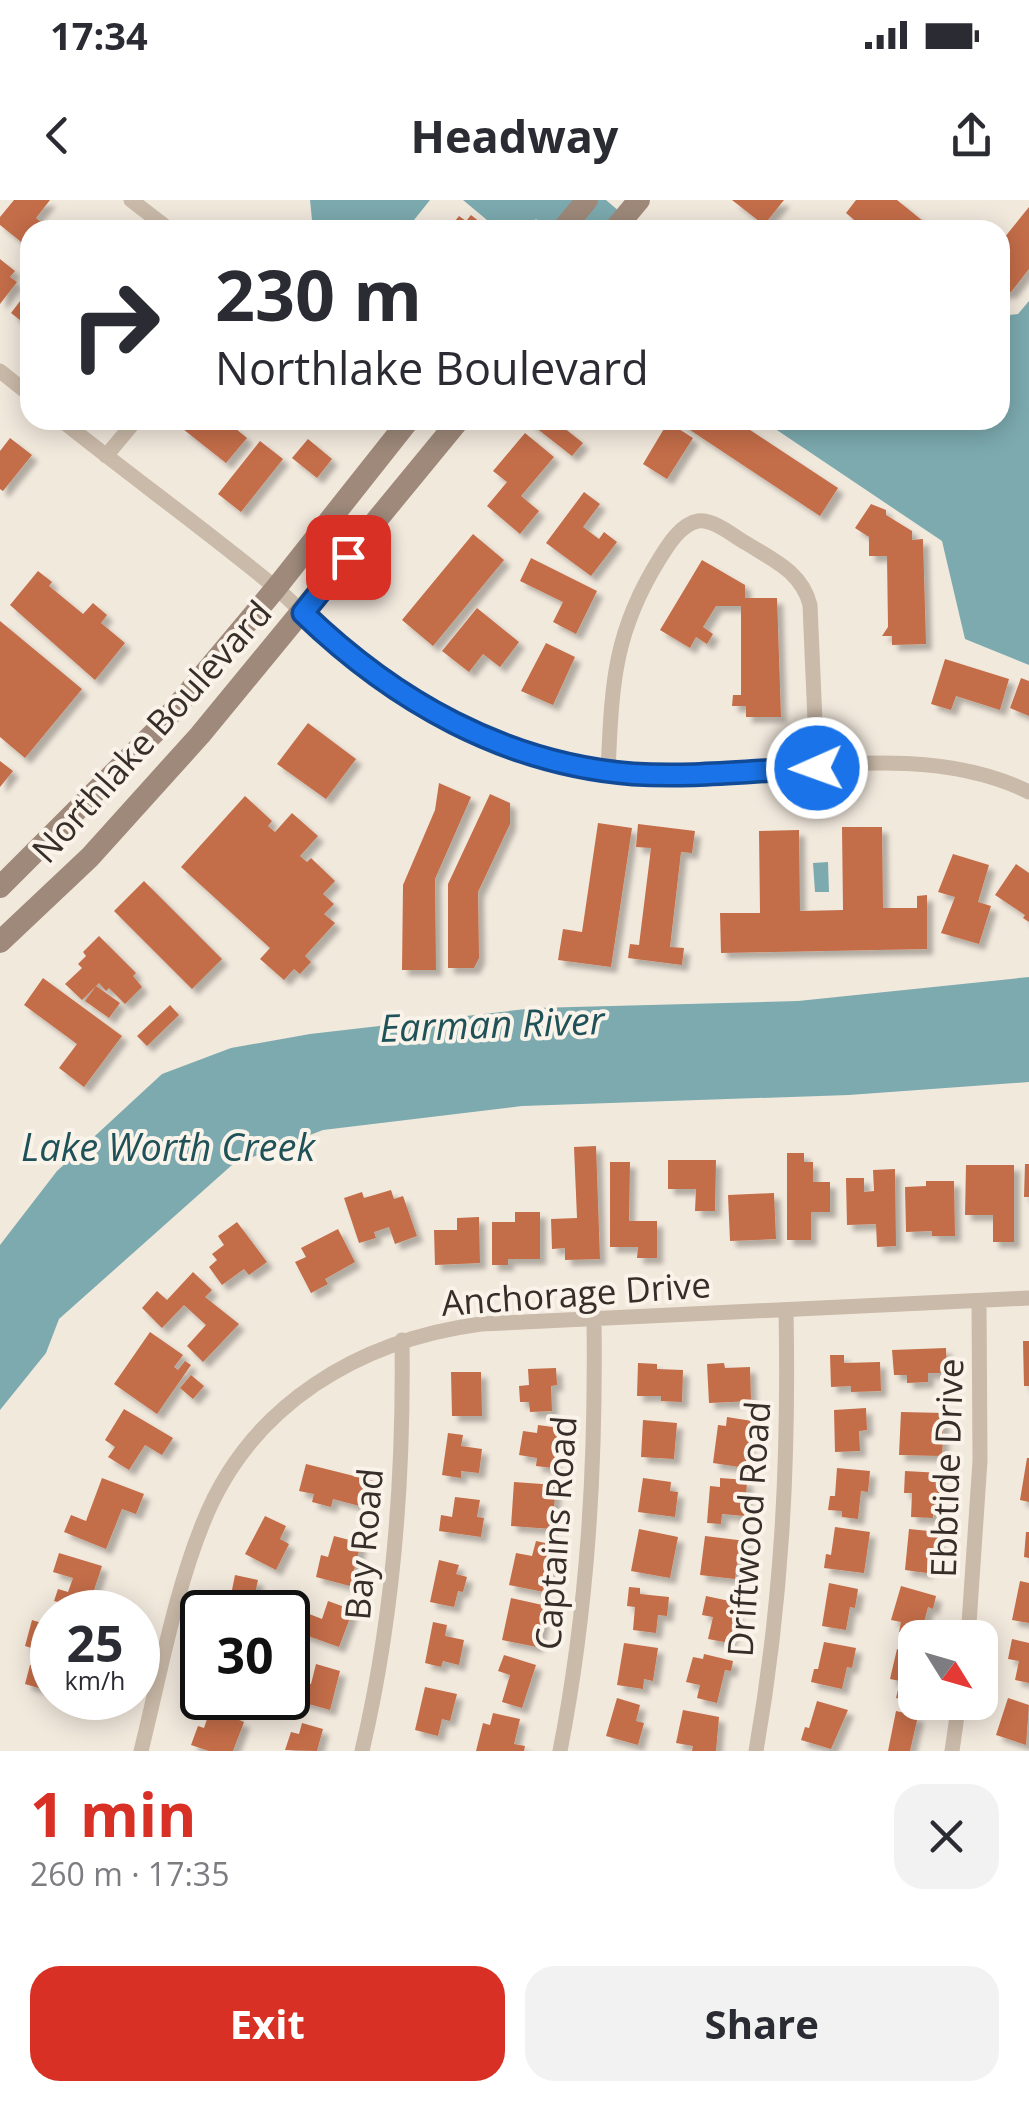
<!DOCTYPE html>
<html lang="en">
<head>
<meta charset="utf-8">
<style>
	body { margin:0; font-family:"Open Sans",sans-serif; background:#f2f2f3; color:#2b2b33; height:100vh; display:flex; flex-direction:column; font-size:38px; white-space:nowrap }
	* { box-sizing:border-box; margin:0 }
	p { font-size:32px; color:#7c7c81 }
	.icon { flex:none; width:55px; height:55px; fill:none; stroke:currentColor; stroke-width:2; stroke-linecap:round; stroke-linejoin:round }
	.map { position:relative; height:1551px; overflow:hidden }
	.sheet { display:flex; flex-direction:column; background:#fff; flex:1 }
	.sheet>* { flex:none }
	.banner { position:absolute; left:20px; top:20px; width:990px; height:210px; border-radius:30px; box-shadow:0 5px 25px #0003; background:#fff; color:#2b2b33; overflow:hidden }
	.needle { width:65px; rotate:127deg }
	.buttons { position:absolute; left:898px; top:1420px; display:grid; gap:20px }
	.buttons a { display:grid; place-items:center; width:100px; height:100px; border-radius:20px; background:#fff; box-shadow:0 5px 25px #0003; font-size:50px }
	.speed { position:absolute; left:30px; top:1390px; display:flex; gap:20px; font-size:50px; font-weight:700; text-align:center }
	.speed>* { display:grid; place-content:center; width:130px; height:130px; border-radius:50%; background:#fff; box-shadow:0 5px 25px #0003; line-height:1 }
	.speed small { font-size:25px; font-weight:400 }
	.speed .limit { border:5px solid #111; border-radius:15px; background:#fff; color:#111 }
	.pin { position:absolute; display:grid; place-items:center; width:85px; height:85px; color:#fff; margin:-42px; border-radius:20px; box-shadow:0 5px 15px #0006 }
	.me { position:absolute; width:110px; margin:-55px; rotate:268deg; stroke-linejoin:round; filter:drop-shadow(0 0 8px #0008) }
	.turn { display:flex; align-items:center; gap:35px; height:210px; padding:0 30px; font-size:45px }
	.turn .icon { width:130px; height:130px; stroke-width:2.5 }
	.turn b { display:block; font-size:70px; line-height:85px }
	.round { display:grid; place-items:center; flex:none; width:105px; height:105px; border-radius:30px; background:#f2f2f3 }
	.summary { display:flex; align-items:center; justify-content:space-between; height:170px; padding:0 30px }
	h1 { font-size:60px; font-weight:700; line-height:75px; color:#d93025 }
	.primary-button { display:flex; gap:20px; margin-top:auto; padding:20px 30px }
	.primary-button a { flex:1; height:115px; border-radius:30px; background:#d93025; color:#fff; font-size:40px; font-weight:700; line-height:115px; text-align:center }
	.primary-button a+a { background:#f2f2f3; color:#2b2b33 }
	.status { display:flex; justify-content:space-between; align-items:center; height:70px; padding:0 50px; background:#fff; direction:ltr }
	.status svg { height:28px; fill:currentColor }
	header { display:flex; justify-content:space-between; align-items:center; height:130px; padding:0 30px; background:#fff; font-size:45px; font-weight:700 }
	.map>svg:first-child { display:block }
	.water { fill:#7caaaf }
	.building { fill:#c46d49; filter:url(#shadow) }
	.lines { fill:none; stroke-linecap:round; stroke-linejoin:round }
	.street { stroke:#cabaa9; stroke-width:15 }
	.secondary { stroke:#9e897a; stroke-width:22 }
	.route-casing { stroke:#114b97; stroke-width:25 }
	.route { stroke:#1a73e8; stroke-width:18 }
	.labels { text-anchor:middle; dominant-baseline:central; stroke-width:8; stroke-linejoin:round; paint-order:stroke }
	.street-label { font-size:35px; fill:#372e29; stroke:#faf3ea }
	.water-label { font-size:38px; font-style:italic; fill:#1f5258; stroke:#faf3ea }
</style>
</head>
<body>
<div class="status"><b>17:34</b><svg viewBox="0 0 49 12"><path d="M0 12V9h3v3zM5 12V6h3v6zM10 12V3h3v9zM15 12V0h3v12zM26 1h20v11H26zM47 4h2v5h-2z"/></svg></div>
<header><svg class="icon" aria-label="back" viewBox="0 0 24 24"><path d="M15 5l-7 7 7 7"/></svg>Headway<svg class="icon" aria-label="share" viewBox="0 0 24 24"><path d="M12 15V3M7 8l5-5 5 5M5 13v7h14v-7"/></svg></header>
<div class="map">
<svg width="1029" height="1551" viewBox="0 0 1029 1551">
	<defs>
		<filter id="shadow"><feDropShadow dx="6" dy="6" stdDeviation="2.5" flood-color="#0004"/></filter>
	</defs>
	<rect width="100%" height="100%" fill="#f2e9dd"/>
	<path class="water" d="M310,0H430L406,30H313Z
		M463,0H606L641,30H549L536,19L524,30H499Z
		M1029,101V465L965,439L942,341L762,220H1000V116L1018,114Z
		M828,662L829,692H815L813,663Z
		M1029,777V882L849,895L522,906L323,930L232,965L59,1119L46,1153L0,1210V1045L57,971L162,874L231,848L310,834L535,808L798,801Z"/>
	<path class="building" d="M14,0H50L36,18L51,30H30V49L0,25V17Z
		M732,0H784L764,25Z
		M856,0H897L934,30H866L846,13Z
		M1029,7V69L1011,92L1000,93V43Z
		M471,15L490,30H448L459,16L466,21Z
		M274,20L275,30H249V24Z
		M0,59L15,71L10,77L17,82L0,104Z
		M30,88V128L11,113Z
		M191,220H225L247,238L226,263L183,229Z
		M526,220H554L583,243L572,256Z
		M675,220H735L838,288L820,316Z
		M668,222L693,238L667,279L643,264Z
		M525,233L554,257L521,296L539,311L520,334L487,306L507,282L493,271Z
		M10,238L32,255L3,291L0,289V251Z
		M308,239L332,259L317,278L292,258Z
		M260,241L283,259L241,312L218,294Z
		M584,292L600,304L583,327L599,339L604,332L617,342L591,376L546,343Z
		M871,304L886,310V315L912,331V340L923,339L926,444L892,445V436H882L888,427L887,356H869V337L855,328Z
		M473,334L504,360L433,446L402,420Z
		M531,358L597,391L576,434L553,422L563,402L520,381Z
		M702,360L745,385V398H777L781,517H746V506H732L733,495H741V406H716L703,427L713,434L707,444L696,437L690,448L660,430Z
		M38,371L52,382L49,386L83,414L93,403L107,415L101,423L125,443L95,480L10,405Z
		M477,408L519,442L500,467L483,454L469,472L442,451Z
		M0,421L82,489L25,558L0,537Z
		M546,443L575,457L553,505L521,491Z
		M945,459L1009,479L1000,510L956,496L951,510L931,504Z
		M1021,478L1029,481V516L1010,508Z
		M308,523L356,559L326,599L277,564Z
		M0,561L13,571L0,587Z
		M439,583L471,597L435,679L436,770H402L403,685L435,610Z
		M490,594L510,603V624L478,692L479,758L474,768H448V684Z
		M245,596L272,621L268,626L275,632L292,613L318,636L300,656L307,662L311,658L335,681L323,694L334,704L324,714L335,723L305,756L311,762L300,774L294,769L284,780L260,759L270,748L181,667Z
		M598,623L632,628L611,767L558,760L563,729L582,732Z
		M638,624L695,631L692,653L681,652L670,747L684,748L682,765L628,758L630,744L639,745L651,648L636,647Z
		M842,627H882L883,708H917V696L927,695V749L721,753L720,713H760L759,631L799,630L800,711L843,710Z
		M953,654L989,665L978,702L991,706L979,744L941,733L955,697L938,692Z
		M1016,664L1029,673V722L1023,718L1025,715L995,695Z
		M144,681L222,759L192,789L114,711Z
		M99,736L136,773L133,776L142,787L125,804L109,788L106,791L99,783L96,786L120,803L109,818L85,801L96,786L82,800L65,784L82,768L78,764L86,756L83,752Z
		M43,778L122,836L84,887L59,868L77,844L24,805Z
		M170,805L179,815L147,846L137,836Z
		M596,946L600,1059L565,1060V1048L552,1049L551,1019L577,1018L574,947Z
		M787,953H804V962H813V982H830V1012H811V1040H787Z
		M668,960H716L715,1011H695L696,989H668Z
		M610,962H630L629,1021H657V1058H637L638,1047H610Z
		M1025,964H1029V997H1024Z
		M966,965H1014V1042H993V1015H965Z
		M895,969L896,1046L877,1047L876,1024L847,1025L846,978H864V992L874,991L873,970Z
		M926,981H954L955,1036H932V1031L906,1032L905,987L926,986Z
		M391,990L394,999L403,996L417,1036L395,1044L389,1027L374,1032L376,1038L359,1043L344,998L362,992L364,998Z
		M774,993L776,1039L730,1041L728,995Z
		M515,1012H540V1059H508V1065H492V1022H515Z
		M479,1017L480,1063L435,1065L434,1030H457V1018Z
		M237,1022L267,1062L249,1075L244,1069L222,1085L209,1067L217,1060L212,1054L224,1045L218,1036Z
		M338,1029L355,1062L325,1079L328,1084L311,1093L295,1062L306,1057L301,1048Z
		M193,1072L212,1090L205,1097L239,1124L203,1162L187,1146L206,1125L184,1105L162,1128L142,1108L157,1091L167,1100Z
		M150,1132L183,1155L174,1167L178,1170L185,1161L191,1165L157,1214L114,1184Z
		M1023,1141H1029V1186H1024Z
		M946,1148L947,1173H928V1182L907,1183V1175H894L892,1150Z
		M830,1155H844V1163L880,1162L881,1191L851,1192V1186L831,1187Z
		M638,1163L657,1164V1169L683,1170L682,1202L661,1201V1196H637Z
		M724,1163L725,1168L750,1167L751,1201L709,1203L707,1164Z
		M556,1168L557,1185L551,1186L552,1211L530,1212L529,1202H520L519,1186L529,1185L528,1169Z
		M451,1172H481L482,1216H452Z
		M191,1175L204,1186L193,1199L180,1188Z
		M866,1208L867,1230L859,1231L860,1251L835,1252L834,1210Z
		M124,1209L173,1238L162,1255L145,1245L129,1270L108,1257L115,1247L105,1240Z
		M901,1212L944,1213L942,1256L899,1255Z
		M727,1217L752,1221L746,1268L713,1263L718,1225L726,1226Z
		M643,1220L677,1223L674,1259L641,1257Z
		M538,1225L560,1228L553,1268L536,1266L537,1258L519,1255L523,1231L537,1233Z
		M448,1233L463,1235L461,1246L482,1249L479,1273L461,1271V1278L442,1275Z
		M1027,1258H1029V1302L1020,1300Z
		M306,1264L374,1281L367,1308L333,1299L331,1307L312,1302L314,1294L299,1291Z
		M837,1268L870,1271L868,1292L861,1291L858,1319L842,1317V1311L828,1310L830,1296H835Z
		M905,1271L941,1273L940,1294L935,1293L933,1318L911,1317L912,1293H904Z
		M102,1278L144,1294L136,1314L122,1309L106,1349L64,1332L71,1315L86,1321Z
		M643,1278L671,1282L670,1291L678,1292L675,1317L638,1312Z
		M720,1278L747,1280L745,1316L722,1314L721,1324L707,1323L710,1286L720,1287Z
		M514,1282L556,1285L552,1329L511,1326Z
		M455,1297L480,1300L477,1317L484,1318L481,1337L439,1331L441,1315L452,1317Z
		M265,1316L286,1326L280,1339L289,1344L276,1370L245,1354Z
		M835,1327L870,1332L864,1373L824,1368L826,1354L831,1355Z
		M639,1329L678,1337L670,1378L631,1371Z
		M909,1329L939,1332L938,1350L930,1349L927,1373L905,1370Z
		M1026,1332H1029V1358L1024,1357Z
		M334,1336L361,1343L350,1386L316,1377L321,1355L328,1357Z
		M705,1336L746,1341L743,1363H737L735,1379L700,1375Z
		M536,1341L555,1345L544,1392L509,1385L516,1353L532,1356Z
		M59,1353L102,1366L93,1393L104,1396L100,1412L54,1401L58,1389L68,1392L73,1378L53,1372Z
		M439,1360L459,1365L456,1374L467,1377L463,1392L458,1391L454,1407L430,1402Z
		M235,1375L258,1380L251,1412L228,1410Z
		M1020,1381L1029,1383V1423L1012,1420Z
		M829,1383L858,1389L855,1408L850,1407L846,1430L822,1426Z
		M901,1386L936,1396L933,1409L928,1407L920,1438L899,1432L901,1422L891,1420Z
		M629,1387L640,1388V1394L669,1397L667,1416L658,1415L656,1433L633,1430L635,1407L627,1406Z
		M706,1396L739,1403L730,1443L708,1439L713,1417L702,1415Z
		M511,1398L547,1406L537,1447L502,1440Z
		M328,1401L353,1410L339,1447L297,1432L304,1412L322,1419Z
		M32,1420L52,1426V1492L25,1484L30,1465L36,1466L41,1451L25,1446Z
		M433,1422L447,1425L445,1436L464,1440L459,1465L443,1461L441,1467L425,1463Z
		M1012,1439L1029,1443V1483L1015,1480L1019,1461L1008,1459Z
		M824,1442L856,1448L852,1468L847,1467L842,1489L811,1482L814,1469H818Z
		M624,1443L658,1448L653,1481L644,1479L643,1489L617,1485Z
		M897,1449L915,1453V1502L896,1498L900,1481L890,1479Z
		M704,1454L733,1461L731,1471L725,1470L717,1503L697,1498L700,1485L686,1482L693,1457L703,1459Z
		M504,1455L536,1465L522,1508L502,1502L510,1475L498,1471Z
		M316,1464L340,1471L330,1510L298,1501L303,1482L311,1484Z
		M425,1487L457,1494L450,1521L442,1519L438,1536L415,1530Z
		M214,1498L238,1507L234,1518L244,1522L233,1551H209L191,1545L198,1526L204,1528Z
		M617,1498L640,1505L636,1521L644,1523L638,1545L606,1536Z
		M1008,1498L1029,1505L1026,1545L996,1535Z
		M817,1501L848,1510L831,1549L801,1540L805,1527L809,1528Z
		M683,1510L719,1517L716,1551H692L693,1546L676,1543Z
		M896,1511L918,1516L910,1551H888Z
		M493,1513L520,1519L514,1544L525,1546L524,1551H476L483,1523L490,1525Z
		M302,1523L323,1529L317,1551L285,1550L291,1532L299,1534Z"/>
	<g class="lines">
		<path class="street" d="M131,0L170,30
			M0,171L30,195
			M61,220C132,277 206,330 276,388C294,403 309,420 327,435C420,512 508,564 632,574C760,584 910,533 1029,592
			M106,256L136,220
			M608,571C612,485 613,433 660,358C668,345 681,324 698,321C714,319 733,336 746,343C773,360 802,372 810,405L817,568
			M968,1438L980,1261L979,1101
			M141,1551C160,1475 174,1395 203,1323C250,1204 360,1140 481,1124L1029,1098
			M362,1551C394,1415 404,1279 402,1140
			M560,1551C588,1407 596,1265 594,1119
			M756,1551C782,1402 789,1261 786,1110
			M952,1551L959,1502"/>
		<path class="secondary" d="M562,30L587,0
			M614,30L639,0
			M0,687L157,530L276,388L409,220
			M0,742L90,657L200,535L459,220"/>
	</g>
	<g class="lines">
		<g class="route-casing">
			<path id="route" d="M348,357L303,413C394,501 505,564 633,574C694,578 756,570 817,568"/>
		</g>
		<use href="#route" class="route"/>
	</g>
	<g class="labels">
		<g class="street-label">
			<text transform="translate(151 531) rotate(-48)">Northlake Boulevard</text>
			<text transform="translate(576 1093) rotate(-4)">Anchorage Drive</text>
			<text transform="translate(946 1268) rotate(-88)">Ebbtide Drive</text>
			<text transform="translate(748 1329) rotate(-86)">Driftwood Road</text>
			<text transform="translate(555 1333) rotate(-86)">Captains Road</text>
			<text transform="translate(363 1344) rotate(-85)">Bay Road</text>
		</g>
		<g class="water-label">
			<text transform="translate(492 823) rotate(-2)">Earman River</text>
			<text x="168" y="946">Lake Worth Creek</text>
		</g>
	</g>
</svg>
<div class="buttons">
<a><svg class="needle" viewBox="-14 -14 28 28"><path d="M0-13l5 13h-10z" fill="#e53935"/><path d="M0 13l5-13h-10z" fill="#7c7c81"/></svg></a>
</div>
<div class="speed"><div>25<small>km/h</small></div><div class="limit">30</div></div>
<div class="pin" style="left:348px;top:357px;background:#d93025"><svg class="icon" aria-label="arrive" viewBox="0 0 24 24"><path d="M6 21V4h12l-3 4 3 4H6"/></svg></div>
<svg class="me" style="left:817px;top:568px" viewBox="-20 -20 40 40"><circle r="17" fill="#1a73e8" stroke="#fff" stroke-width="3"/><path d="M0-11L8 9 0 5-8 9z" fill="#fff"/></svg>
<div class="banner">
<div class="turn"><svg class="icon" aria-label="right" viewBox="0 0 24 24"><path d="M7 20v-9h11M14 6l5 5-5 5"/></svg><div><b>230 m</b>Northlake Boulevard</div></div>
</div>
</div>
<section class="sheet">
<div class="summary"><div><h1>1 min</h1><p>260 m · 17:35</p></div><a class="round"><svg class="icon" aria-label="close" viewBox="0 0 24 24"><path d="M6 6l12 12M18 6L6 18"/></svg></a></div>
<div class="primary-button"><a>Exit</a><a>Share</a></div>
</section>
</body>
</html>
